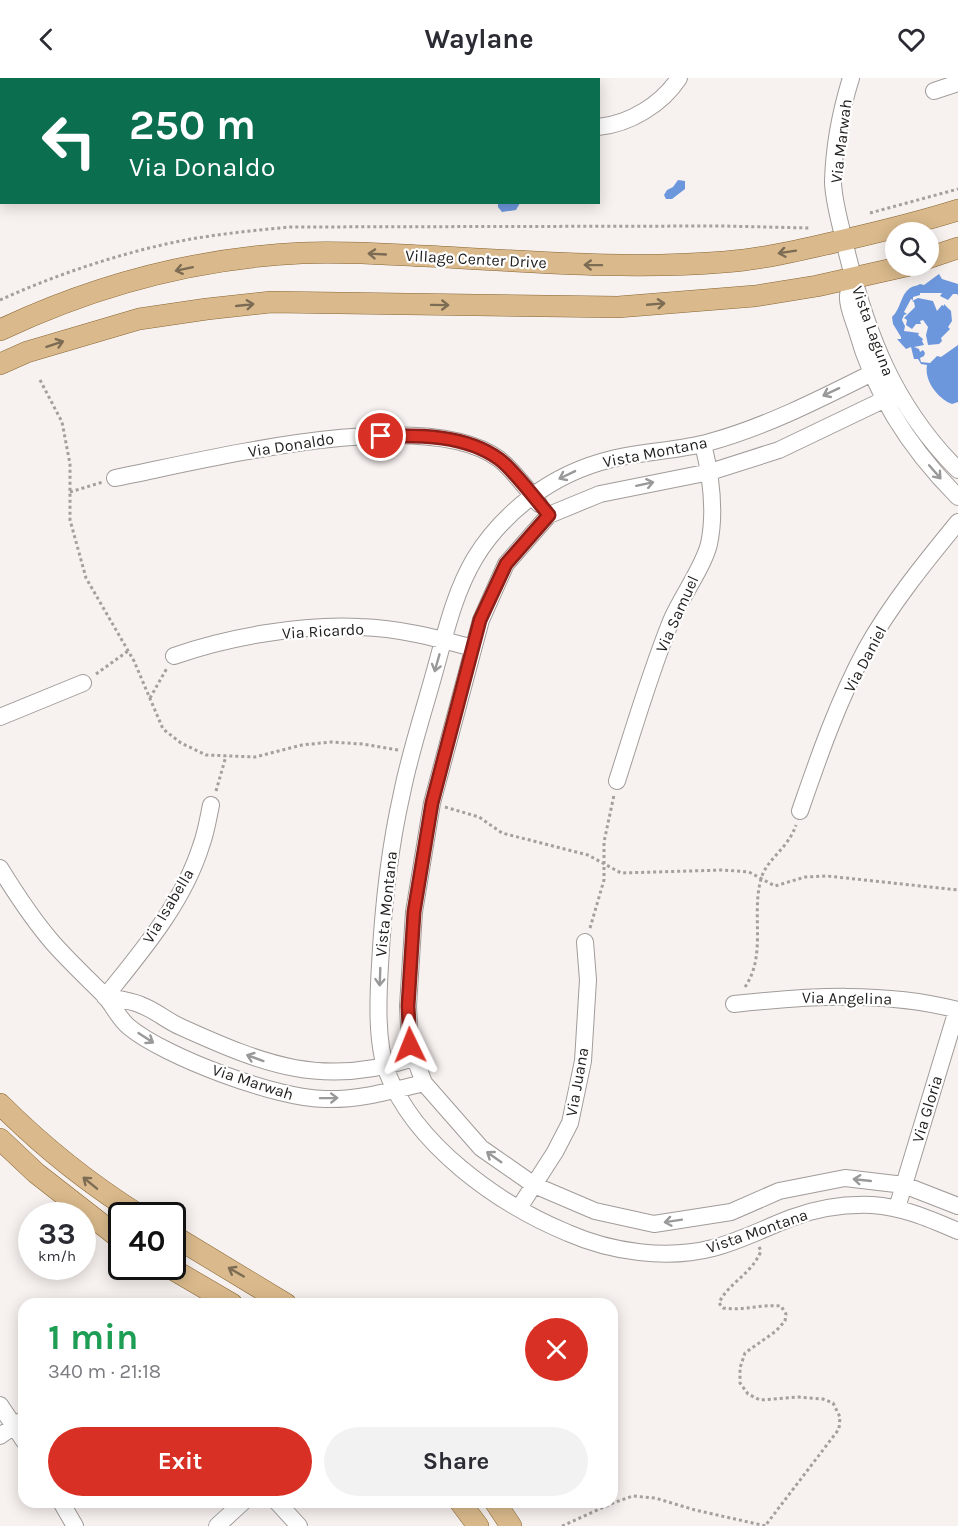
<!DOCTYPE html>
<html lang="en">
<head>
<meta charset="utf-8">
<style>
	body { margin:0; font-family:Karla,sans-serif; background:#f2f2f3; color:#2b2b33; height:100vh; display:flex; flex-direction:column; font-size:22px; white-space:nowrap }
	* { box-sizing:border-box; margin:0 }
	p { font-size:20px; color:#7c7c81 }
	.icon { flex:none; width:33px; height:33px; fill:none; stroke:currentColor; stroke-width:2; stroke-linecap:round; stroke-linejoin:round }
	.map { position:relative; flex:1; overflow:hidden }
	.panel { position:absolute; left:18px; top:1220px; width:600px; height:210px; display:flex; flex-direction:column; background:#fff; border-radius:18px; box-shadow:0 3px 15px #0003 }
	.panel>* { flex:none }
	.hud { position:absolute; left:0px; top:0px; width:600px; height:126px; box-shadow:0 3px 15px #0003; background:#0b6e4f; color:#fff; overflow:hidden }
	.tools { position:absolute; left:885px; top:144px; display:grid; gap:12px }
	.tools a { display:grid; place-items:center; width:54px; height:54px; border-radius:50%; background:#fff; box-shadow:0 3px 15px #0003; font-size:30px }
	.speed { position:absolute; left:18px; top:1124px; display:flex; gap:12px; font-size:30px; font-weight:700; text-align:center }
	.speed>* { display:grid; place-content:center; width:78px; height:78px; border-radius:50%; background:#fff; box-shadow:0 3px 15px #0003; line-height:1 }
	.speed small { font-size:15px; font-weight:400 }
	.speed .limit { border:3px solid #111; border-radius:9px; background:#fff; color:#111 }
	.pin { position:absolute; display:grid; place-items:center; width:51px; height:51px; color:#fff; margin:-26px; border:3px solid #fff; border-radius:50%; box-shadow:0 2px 6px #0007 }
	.me { position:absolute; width:66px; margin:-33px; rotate:358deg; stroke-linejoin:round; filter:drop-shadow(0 0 4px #0008) }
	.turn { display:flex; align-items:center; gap:21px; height:126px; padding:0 30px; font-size:27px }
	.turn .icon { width:78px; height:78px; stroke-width:2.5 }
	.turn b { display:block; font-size:42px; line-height:51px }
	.round { display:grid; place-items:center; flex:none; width:63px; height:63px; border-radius:32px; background:#f2f2f3 }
	.head { display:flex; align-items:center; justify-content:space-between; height:102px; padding:0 30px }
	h1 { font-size:36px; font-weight:700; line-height:45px; color:#1e9e55 }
	.cta { display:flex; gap:12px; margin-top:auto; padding:12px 30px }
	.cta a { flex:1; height:69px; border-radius:36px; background:#d93025; color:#fff; font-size:24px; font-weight:700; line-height:69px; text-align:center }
	.cta a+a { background:#f2f2f3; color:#2b2b33 }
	header { display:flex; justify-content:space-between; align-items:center; height:78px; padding:0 30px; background:#fff; font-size:27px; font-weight:700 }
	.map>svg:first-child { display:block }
	.water { fill:#6d97dd }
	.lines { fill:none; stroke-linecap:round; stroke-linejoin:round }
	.minor-casing { stroke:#a19c99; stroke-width:18 }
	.major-casing { stroke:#886533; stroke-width:22 }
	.path { stroke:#a4a09e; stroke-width:3; stroke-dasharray:3 3; stroke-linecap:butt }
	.minor { stroke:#fff; stroke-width:16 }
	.major { stroke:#daba8c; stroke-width:21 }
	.oneway { stroke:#7c6c54 }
	.oneway2 { stroke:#9a9999 }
	.route-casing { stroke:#8d1f18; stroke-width:15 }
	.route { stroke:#d93025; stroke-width:10 }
	.labels { text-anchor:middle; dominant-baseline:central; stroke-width:4.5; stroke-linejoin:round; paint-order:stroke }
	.street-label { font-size:16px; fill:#1f1d1c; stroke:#fff }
</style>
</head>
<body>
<header><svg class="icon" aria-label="back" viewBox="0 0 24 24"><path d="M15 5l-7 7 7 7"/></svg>Waylane<svg class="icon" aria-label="heart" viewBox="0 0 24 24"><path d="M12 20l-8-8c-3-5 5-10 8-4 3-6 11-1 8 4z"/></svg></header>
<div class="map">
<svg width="958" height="1448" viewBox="0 0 958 1448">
	<rect width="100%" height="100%" fill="#f7f1ef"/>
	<path class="water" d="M678,102L685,103V111L672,121H666L664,117L667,112L673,109Z
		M498,125L520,124V125L516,132L502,134L498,129Z
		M939,196L942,201L958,206V217L957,216H953L948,222L940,218L942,215H920V217L913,219V222L911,221L904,234L907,236L904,237L902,242L905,248L904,253L919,255L918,257L923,261L922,263L924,267L914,269L919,271L920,274L923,272L925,275L924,278L920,280L921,284L930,285L937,278L941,279L958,267V324L952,326C939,321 924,304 927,287L921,286L918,281H914L911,269L906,271L897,261H901V259L893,246L892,239C901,231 900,217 910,210C913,208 917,208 920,206L924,207Z
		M918,220L933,223L937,233L942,227L944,228V226L951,233L952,243L948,249L950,251L941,260L942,263L939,266L928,267L926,257L928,249L923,242L920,243L921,246H916L912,251L906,247L907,242L904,240L915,229L914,224L912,223Z"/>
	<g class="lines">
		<g class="minor-casing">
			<path id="minor" d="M851,0C841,32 834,69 833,103C833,123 842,151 846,171C867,257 894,328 958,392
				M83,2V0
				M934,13L958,5
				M598,49C630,46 662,26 679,0
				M0,100H2
				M854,200C852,206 848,212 848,218C847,228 853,240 856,250C874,315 910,371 958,419
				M884,289C828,317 771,347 710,364C678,373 644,373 612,381C583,388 555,401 531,419C510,435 489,457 475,480C454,515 445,557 434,596C423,636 410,675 402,715C389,772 383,830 380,887C378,920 376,964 387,994C415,1067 498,1126 568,1155C611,1174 667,1182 713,1170C740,1163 765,1150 791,1140C815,1131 845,1126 872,1127C903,1129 930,1141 958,1153
				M898,315L779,372L710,394L600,416L549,437L506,486L481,542L432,725L414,834L408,928L410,967L424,1005L481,1070L534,1107L595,1133L654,1146L731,1134L779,1113L845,1100L904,1107L958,1128
				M115,400C203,383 424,325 499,381C513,392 528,412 539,426
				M174,578C228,559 302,546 360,549C399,550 436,560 473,570
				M0,639L83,605
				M617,703C634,650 650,595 671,543C681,519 703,490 709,466C716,433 711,398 703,366
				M800,733C819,678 838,623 866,571C891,526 926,483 958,444
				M0,790C16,816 33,842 53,865C69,883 87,900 104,917C113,927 119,941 129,949C165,979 278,1021 325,1021C359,1022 391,1013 424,1005
				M105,919C117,921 130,922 141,927C155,932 167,943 181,949C265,987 323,1010 414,980
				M105,919C142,873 183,825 201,768C206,755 208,741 211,727
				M734,926C808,918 885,913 958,932
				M519,1130L555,1074L570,1045L583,983L588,902L585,864
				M897,1130L957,932
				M0,1327L24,1363
				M0,1358L24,1341
				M61,1424L75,1448
				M277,1424L299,1448
				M217,1448L243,1424"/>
		</g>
		<g class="major-casing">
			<path id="major" d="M928,180L958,170
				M0,252C95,207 197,180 302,175C343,173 384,176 425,178C525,183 624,192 724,184C764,181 805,171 844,162C883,153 920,144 958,132
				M0,286L27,274L139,241L207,231L271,224L618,229L755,218L817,208L906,188
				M0,1026C42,1068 88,1105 139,1137
				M0,1061L36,1095L122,1162
				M172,1157L286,1226
				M167,1188L232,1226
				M460,1424L478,1448
				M495,1424L511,1448"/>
		</g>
		<path class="path" d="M870,135L958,111
			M0,222C53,198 109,179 166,166C207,157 248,153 290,149L723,148L809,150
			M40,302L62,344L70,386V442L86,500L134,583L163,651L181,665L206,677L255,679L302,667L331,664L362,666L398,672
			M70,414L103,404
			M96,596L128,573
			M150,620L167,590
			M216,713L226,678
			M445,729L479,739L502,755L588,777L621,795L723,792L749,794L775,808L805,799L827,798L958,812
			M590,850L604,802V764L614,717
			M745,909C767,877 751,836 761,801C767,780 788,771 796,747
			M759,1169L761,1173C751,1197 728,1205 719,1225L723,1230C743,1233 761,1226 781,1228L786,1236L785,1243L776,1253L745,1275L740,1290V1305L748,1316L760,1322L799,1319L823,1321L833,1325L840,1339L839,1351L765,1448
			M562,1448L613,1425L633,1418L655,1420L695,1432L766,1448"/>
		<use href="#minor" class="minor"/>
		<use href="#major" class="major"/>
	</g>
	<defs><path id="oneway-shaft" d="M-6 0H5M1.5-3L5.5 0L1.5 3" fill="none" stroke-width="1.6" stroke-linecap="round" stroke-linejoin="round" transform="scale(1.5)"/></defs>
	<g class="oneway">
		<use href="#oneway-shaft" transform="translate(787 174) rotate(171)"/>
		<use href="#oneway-shaft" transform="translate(377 176) rotate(-177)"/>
		<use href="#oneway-shaft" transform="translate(593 187) rotate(-179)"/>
		<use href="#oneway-shaft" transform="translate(184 191) rotate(168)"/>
		<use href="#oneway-shaft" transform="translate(656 226) rotate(-5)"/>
		<use href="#oneway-shaft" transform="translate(245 227) rotate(-6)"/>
		<use href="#oneway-shaft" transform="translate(440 227) rotate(1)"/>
		<use href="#oneway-shaft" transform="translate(55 266) rotate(-18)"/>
		<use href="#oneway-shaft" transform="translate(90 1105) rotate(-141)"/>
		<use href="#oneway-shaft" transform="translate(236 1194) rotate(-150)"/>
	</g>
	<g class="oneway2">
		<use href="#oneway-shaft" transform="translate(831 314) rotate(155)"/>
		<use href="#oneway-shaft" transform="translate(935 394) rotate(49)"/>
		<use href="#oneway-shaft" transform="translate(567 397) rotate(154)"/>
		<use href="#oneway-shaft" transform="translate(645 406) rotate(-12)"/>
		<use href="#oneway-shaft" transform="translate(437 585) rotate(106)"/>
		<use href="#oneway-shaft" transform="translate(380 899) rotate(92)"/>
		<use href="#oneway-shaft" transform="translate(146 960) rotate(33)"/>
		<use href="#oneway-shaft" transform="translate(255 980) rotate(-160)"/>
		<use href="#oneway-shaft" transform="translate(329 1020) rotate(-1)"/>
		<use href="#oneway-shaft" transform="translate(494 1079) rotate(-145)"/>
		<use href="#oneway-shaft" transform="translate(862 1102) rotate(-174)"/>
		<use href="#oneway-shaft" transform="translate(673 1143) rotate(171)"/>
	</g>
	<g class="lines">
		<g class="route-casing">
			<path id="route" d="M381,358C420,357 466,357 499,381C514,392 536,422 549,437L506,486L480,542L432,725L414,834L408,928L410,967"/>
		</g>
		<use href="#route" class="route"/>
	</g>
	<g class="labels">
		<g class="street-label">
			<text transform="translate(841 63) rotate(-83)">Via Marwah</text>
			<text transform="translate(476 181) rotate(3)">Village Center Drive</text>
			<text transform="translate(873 253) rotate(70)">Vista Laguna</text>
			<text transform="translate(291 367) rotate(-9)">Via Donaldo</text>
			<text transform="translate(655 374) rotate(-11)">Vista Montana</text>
			<text transform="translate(677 536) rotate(-66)">Via Samuel</text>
			<text transform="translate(323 553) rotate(-3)">Via Ricardo</text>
			<text transform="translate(865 581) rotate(-62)">Via Daniel</text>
			<text transform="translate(386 826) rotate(-84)">Vista Montana</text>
			<text transform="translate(168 828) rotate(-59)">Via Isabella</text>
			<text transform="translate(847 920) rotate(1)">Via Angelina</text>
			<text transform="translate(253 1004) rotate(18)">Via Marwah</text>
			<text transform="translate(577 1004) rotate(-80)">Via Juana</text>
			<text transform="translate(927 1031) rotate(-73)">Via Gloria</text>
			<text transform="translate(757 1153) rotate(-19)">Vista Montana</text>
		</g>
	</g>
</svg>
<div class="tools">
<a><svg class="icon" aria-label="search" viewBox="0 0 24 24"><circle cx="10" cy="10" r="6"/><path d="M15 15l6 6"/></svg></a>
</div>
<div class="speed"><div>33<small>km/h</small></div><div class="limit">40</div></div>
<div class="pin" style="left:381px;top:358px;background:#d93025"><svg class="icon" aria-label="arrive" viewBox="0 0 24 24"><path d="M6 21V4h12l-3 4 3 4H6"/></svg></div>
<svg class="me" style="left:410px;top:967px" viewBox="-20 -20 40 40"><path d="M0-17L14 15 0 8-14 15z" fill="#d93025" stroke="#fff" stroke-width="4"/></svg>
<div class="hud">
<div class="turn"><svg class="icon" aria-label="left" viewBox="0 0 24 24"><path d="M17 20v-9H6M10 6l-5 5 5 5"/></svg><div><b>250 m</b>Via Donaldo</div></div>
</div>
<section class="panel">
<div class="head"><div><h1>1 min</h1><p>340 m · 21:18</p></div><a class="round" style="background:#d93025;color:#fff"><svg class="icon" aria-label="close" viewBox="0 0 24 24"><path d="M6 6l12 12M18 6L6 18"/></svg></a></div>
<div class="cta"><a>Exit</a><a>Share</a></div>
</section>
</div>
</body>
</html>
